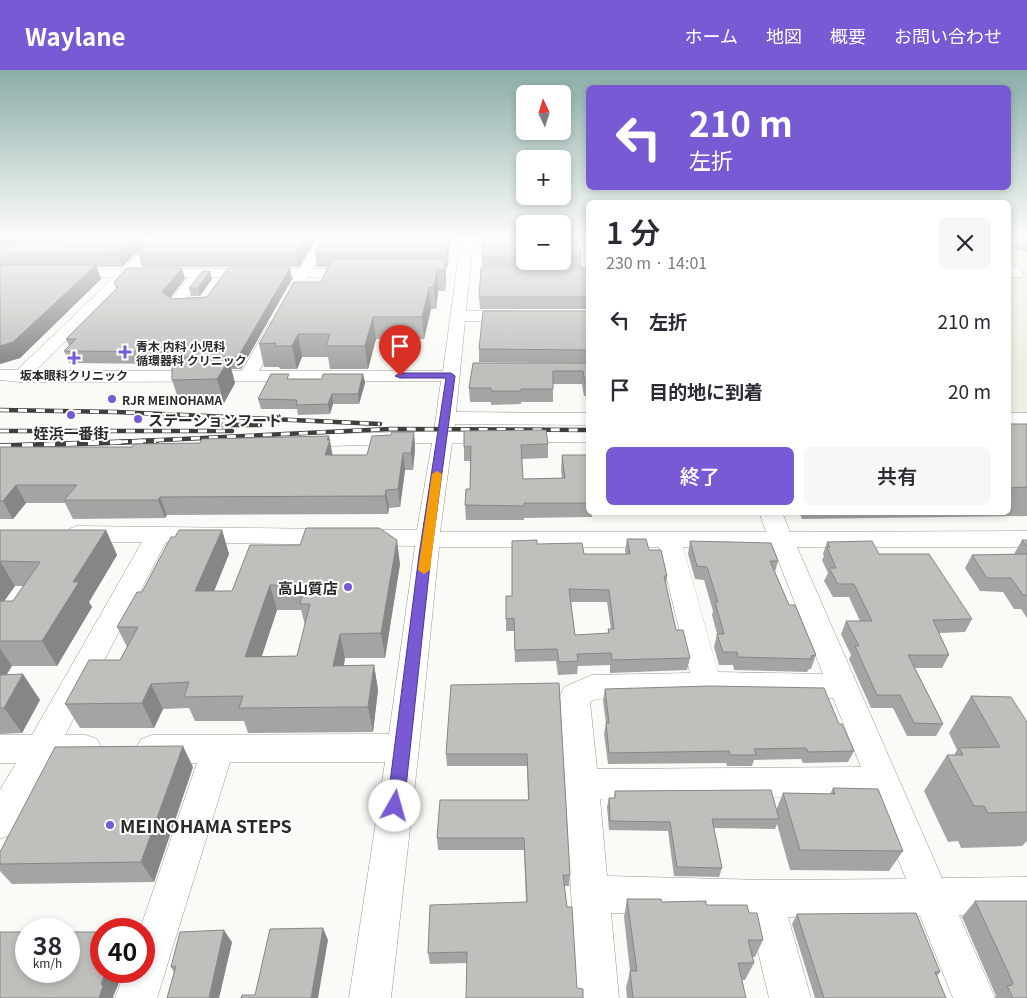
<!DOCTYPE html>
<html lang="ja">
<head>
<meta charset="utf-8">
<style>
	body { margin:0; font-family:Georgia,"Noto Sans JP",serif; background:#f7f7f7; color:#2b2b33; height:100vh; display:flex; flex-direction:column; font-size:19px; white-space:nowrap }
	* { box-sizing:border-box; margin:0 }
	p { font-size:16px; color:#7c7c81 }
	.icon { flex:none; width:28px; height:28px; fill:none; stroke:currentColor; stroke-width:2; stroke-linecap:round; stroke-linejoin:round }
	.map { position:relative; flex:1; overflow:hidden }
	.side { position:absolute; left:586px; top:130px; width:425px; height:315px; display:flex; flex-direction:column; background:#fff; border-radius:8px; box-shadow:0 2px 8px #0003 }
	.side>* { flex:none }
	.hud { position:absolute; left:586px; top:15px; width:425px; height:105px; border-radius:8px; box-shadow:0 2px 8px #0003; background:#775ad4; color:#fff; overflow:hidden }
	.needle { width:32px; rotate:356deg }
	.fabs { position:absolute; left:516px; top:15px; display:grid; gap:10px }
	.fabs a { display:grid; place-items:center; width:55px; height:55px; border-radius:8px; background:#fff; box-shadow:0 2px 8px #0003; font-size:25px }
	.speed { position:absolute; left:15px; top:848px; display:flex; gap:10px; font-size:25px; font-weight:700; text-align:center }
	.speed>* { display:grid; place-content:center; width:65px; height:65px; border-radius:50%; background:#fff; box-shadow:0 2px 8px #0003; line-height:1 }
	.speed small { font-size:12px; font-weight:400 }
	.speed .limit { border:8px solid #d22; background:#fff; color:#111 }
	.pin { position:absolute; display:grid; place-items:center; width:42px; height:42px; color:#fff; margin:-51px -21px; border-radius:50% 50% 50% 0; rotate:-45deg; box-shadow:0 0 5px #0007 }
	.pin .icon { rotate:45deg }
	.me { position:absolute; width:55px; margin:-28px; rotate:7deg; stroke-linejoin:round; filter:drop-shadow(0 0 4px #0008) }
	.turn { display:flex; align-items:center; gap:18px; height:105px; padding:0 20px; font-size:22px }
	.turn .icon { width:65px; height:65px; stroke-width:2.5 }
	.turn b { display:block; font-size:35px; line-height:42px }
	.round { display:grid; place-items:center; flex:none; width:52px; height:52px; border-radius:8px; background:#f7f7f7 }
	.overview { display:flex; align-items:center; justify-content:space-between; height:85px; padding:0 20px }
	h1 { font-size:30px; font-weight:600; line-height:38px }
	.button { display:flex; gap:10px; margin-top:auto; padding:10px 20px }
	.button a { flex:1; height:58px; border-radius:8px; background:#775ad4; color:#fff; font-size:20px; font-weight:600; line-height:58px; text-align:center }
	.button a+a { background:#f7f7f7; color:#2b2b33 }
	ul { padding:0; list-style:none }
	li { display:flex; align-items:center; gap:15px; height:70px; padding:0 20px }
	li div { flex:1 }
	li b { display:block; font-size:19px }
	li em { font-style:normal }
	header { display:flex; align-items:center; gap:30px; box-sizing:border-box; height:70px; padding:0 25px; background:#775ad4; color:#fff }
	header strong { font-size:24px }
	nav { display:flex; gap:28px; margin-inline-start:auto; font-size:18px }
	.map>svg:first-child { display:block }
	.built { fill:#eeefe4 }
	.lines { fill:none; stroke-linecap:round; stroke-linejoin:round }
	.minor-casing { stroke:#979794; stroke-width:1 }
	.minor { fill:#fff; fill-rule:evenodd }
	.rail-far1-casing { stroke:#3f403e; stroke-width:4.5 }
	.rail-casing { stroke:#3f403e; stroke-width:5.5 }
	.rail-far1 { stroke:#fffffe; stroke-width:3; stroke-dasharray:9; stroke-linecap:butt }
	.rail { stroke:#fffffe; stroke-width:4; stroke-dasharray:11; stroke-linecap:butt }
	.wall { fill:#a4a5a2; fill-rule:evenodd }
	.shaded-wall { fill:#868684 }
	.building { fill:#bfc0bc; stroke:#868684; fill-rule:evenodd }
	.route { fill:#775ad4; stroke:#4d3a8a }
	.slow { fill:#f59e0b }
	.poi-dot { fill:#775ad4; stroke:#fffffe; stroke-width:2 }
	.labels { text-anchor:middle; dominant-baseline:central; stroke-width:4; stroke-linejoin:round; paint-order:stroke }
	.far-poi-label { font-size:12px; font-weight:bold; fill:#2a2b29; stroke:#fffffe; text-anchor:start }
	.poi-label { font-size:15px; font-weight:bold; fill:#2a2b29; stroke:#fffffe; text-anchor:start }
	.near-poi-label { font-size:18px; font-weight:bold; fill:#2a2b29; stroke:#fffffe; text-anchor:start }
</style>
</head>
<body>
<header>
<strong>Waylane</strong>
<nav><a>ホーム</a><a>地図</a><a>概要</a><a>お問い合わせ</a></nav>
</header>
<div class="map">
<svg width="1027" height="928" viewBox="0 0 1027 928">
	<rect width="100%" height="100%" fill="#fafaf6"/>
	<path class="built" d="M1009,168H1027V343H1009V204H1023L1009,193Z"/>
	<g class="lines">
		<g class="minor-casing">
			<path id="minor" d="M155,168H168L138,199H299L318,168H330L313,199H356L363,203L356,207H308L302,217H292L290,214L294,207H204L187,228L207,230L210,233L207,236C196,239 182,239 171,236L168,233L189,207H130L36,301H242L268,255L270,252H282L284,255L259,301H443L461,168H473L466,241H514L520,243L522,246L520,249L514,251H465L456,342L589,343V355L455,354L454,361L589,360V372L452,373L440,462H766L759,442H782L790,462L1027,461V477H797L942,808L1027,807V845H959L995,928H953L920,846L788,847L811,928H769L750,847L611,843L619,928H577L560,626L564,617L592,605L690,603L659,477H439L419,678L391,928H349L385,692H230L157,928H115L125,901H144V859H140L197,693H152L141,689L136,679L141,669L152,665L389,664L415,476L166,472L65,665H86L97,669L102,679L97,689L86,693H50L12,764L0,769V720L16,693H0V665H32L142,472H77L69,469L65,464L69,459L77,456L417,460L432,373L297,377L290,375L287,371L290,367L297,365L434,361L441,311L20,312L0,310V300H17L114,207H67L60,203L62,200L123,199ZM683,477H773L823,604L718,602ZM707,626L833,628L861,697L597,699L590,632L596,629ZM873,727L906,809L764,810L607,806L600,729Z
				M575,168H587L589,202L582,198Z
				M1009,193C1015,194 1020,199 1024,204L1022,207H1009Z
				M1009,343H1027V355H1009Z"/>
		</g>
		<use href="#minor" class="minor"/>
		<g class="rail-far1-casing">
			<path id="rail-far1" d="M0,340L117,342L380,354
				M222,355H260
				M0,361H232
				M119,372L390,359L589,360"/>
		</g>
		<g class="rail-casing">
			<path id="rail" d="M0,376L156,371"/>
		</g>
		<use href="#rail-far1" class="rail-far1"/>
		<use href="#rail" class="rail"/>
	</g>
	<path class="wall" d="M0,168L145,175L122,197H97L101,209L20,288L0,294Z
		M316,168L299,197H142L138,183Z
		M449,168L448,197H446V209L445,221H438L436,239H431L424,269H376L368,299H330L328,287H302L297,299H280L279,297H264L259,274L321,212L328,197H317L315,183Z
		M525,168V191H562V168L581,186V197H482V186Z
		M1009,168H1027V182L1009,178Z
		M290,198L292,209L241,299H231L235,313L224,333L180,334L172,310V294L69,293L64,281L69,276L66,269L116,219L114,212L185,209L170,227L173,229L207,227Z
		M589,198V239H480L479,227Z
		M210,201L212,209L200,226H191L189,218Z
		M589,241V293L479,292V279Z
		M589,293V326H584L582,314H553V332H521V334L491,335V332H470L469,318Z
		M363,304L365,313L359,334H333L330,344L298,345L297,339H261L258,329L290,309H322Z
		M1009,354H1027V446L802,449L799,442H1009Z
		M414,362L415,379L413,400H405L400,437L389,438L388,444L167,445L165,448L73,449L65,433H26L13,449H0V377H132L329,366L332,385H367L391,365Z
		M548,374V388L522,389L523,409L562,408L561,400L562,385H589V442H592V447L524,448V450H466L465,435L470,419V391H464V377Z
		M0,460H106L117,485L89,532L92,537L57,596H12L6,605L40,630L22,663L0,664ZM15,516H23L13,531H4Z
		M222,460L229,484L214,521H232L400,494L385,588H345L344,595H374L378,620L373,662L248,663L244,651H195L189,638L163,639L154,658H80L65,634L120,590L127,577L117,557L142,522L175,467ZM277,540H301L305,555L297,586H262Z
		M627,469L649,480L667,506L666,514L676,560L690,588L687,600L610,603V595L578,596L577,604L558,605L556,591L515,592L514,561H506V538L537,474L584,484H626L625,481ZM571,532H607L611,559H608V564L575,565Z
		M1022,470H1027V548L1021,539H1014L1003,522L980,521L965,498L972,485L1014,484Z
		M690,471L778,491L775,502L789,535L816,585L811,599H809L807,602L734,600L733,595H719L714,577L717,564L712,545L713,541L704,510L695,509L688,484Z
		M827,472L879,484L972,549L965,562L939,563L949,585L942,598H915L943,654L936,666H907L893,638H871L849,589L851,585L841,564L846,551H860L849,527H833L824,511L828,503L822,490L824,486L823,484Z
		M559,613L570,805L569,816H565L467,893L430,894L428,883L526,832L524,780H438L437,768L528,730L527,696H447L446,684Z
		M605,619L839,654L854,681L848,692L803,693L801,689L754,690L752,696H727L726,693L608,694L604,664L606,653L603,631Z
		M971,626L1027,652V771L1022,776L961,778L958,771L948,772L924,721L947,685H954L957,680L949,663Z
		M193,697L154,812L12,814L0,801V782Z
		M833,718L903,781L889,801L790,800L777,754L775,759L714,758L722,798L719,807L674,806L668,761L609,760L607,737L609,728H614L615,721L776,740L783,723L830,724Z
		M627,829L662,832L706,835L749,843L763,870L755,887H752L754,893L745,910H742L746,928H627L626,918L630,901L624,847Z
		M975,831L1027,928H994L996,926L962,847Z
		M797,844L940,902L937,906L946,928H815L792,854Z
		M232,872L219,928H167L174,902L171,897Z"/>
	<path class="shaded-wall" d="M0,168H104L0,178Z
		M135,168H142L145,175L122,197L118,183Z
		M306,168H316L299,197L296,183Z
		M448,168H449L448,197L447,183Z
		M445,189L446,209L445,221L444,200Z
		M96,195L101,209L20,288L0,294V276Z
		M182,198L185,209L167,232L163,221Z
		M290,198L292,209L241,299L238,287Z
		M437,200L438,221L436,239L434,217Z
		M210,201L212,209L200,226L198,218Z
		M429,218L431,239L424,269L422,247Z
		M373,247L376,269L368,299L365,276Z
		M298,264L302,287L297,299L292,276Z
		M229,290L235,313L224,333L217,309Z
		M363,304L365,313L359,334L358,324Z
		M332,324L333,334L330,344L328,334Z
		M414,362L415,379L413,400L411,383Z
		M329,366L333,387L325,385L327,370Z
		M403,383L405,400L400,437L398,419Z
		M16,415L26,433L13,449L3,431Z
		M386,420L389,438L388,444L385,426Z
		M160,427L167,445L165,448L158,430Z
		M106,460L117,485L89,532L92,537L57,596L42,571L73,512Z
		M222,460L229,484L204,546L195,521Z
		M397,470L400,494L385,588L381,563Z
		M0,491L15,516L0,537Z
		M270,515L277,540L253,612L245,587Z
		M340,564L345,588L339,621L333,596Z
		M0,578L12,596L0,615Z
		M374,595L378,620L373,662L368,637Z
		M23,604L40,630L22,663L4,638Z
		M151,614L163,639L154,658L142,633Z
		M183,676L193,697L154,812L141,792Z
		M323,858L328,870L318,928H311Z
		M224,860L232,872L219,928H209Z
		M106,901H124L113,927L114,928H99L101,914Z"/>
	<path class="building" d="M82,168H135L118,183L0,184V176Z
		M154,168H306L296,183H138Z
		M323,168H448L447,183H315Z
		M483,168H525V186H482Z
		M562,168H577L581,186H562Z
		M1010,168H1027V172Z
		M332,189H445L444,200H437L434,217L429,218L422,247H373L365,276H326L330,264H298L292,276H275L276,273L259,274L294,212H321Z
		M0,195H96L13,272L0,276Z
		M127,198H182L163,221V223L173,229L207,227L228,198H290L238,287H176V282L64,281L76,269H66L118,217L114,212Z
		M481,198H589V227H479Z
		M203,201H210L198,218H189Z
		M483,241H589V280L479,279Z
		M172,290H229L217,309L172,310Z
		M473,293H589V313H585L583,301H553V319H521V321H491V318H469Z
		M271,304H289L287,309H322L323,304H363L358,324H332L328,334L296,335L297,330L258,329Z
		M1009,354H1027V417L1009,418Z
		M546,360L548,374L521,375L523,409L565,408L562,385H589V433H524V436L465,435L466,419H470L471,376L464,377V361Z
		M392,362H414L411,383H403L398,419L386,420L385,426L160,427L158,430H64L77,415H16L3,431H0V377H132L134,374L200,373L202,369L329,366L327,370H330L325,385H367L372,366L391,365Z
		M306,458H379L397,470L381,563L340,564L333,596L374,595L368,637L239,638L243,626L184,627L189,612L151,614L142,633L65,634L89,590H120L138,557H117L137,522H142L171,467H175L179,460H222L195,521H232L250,475H300ZM270,515H305L300,534H310L297,586L245,587Z
		M0,460H106L73,512H79L42,571H0V531H13L40,492L0,491Z
		M627,469H646L649,480H661L667,506H664L676,560H683L690,588L612,590L611,583L577,584L578,591L559,592L557,579L515,580L514,548L506,549V526H512V471L537,470V474L582,473L584,484H630ZM569,519L609,520L614,559H608L609,563L575,565Z
		M1022,470H1027V477Z
		M690,471L771,473L778,491H770L789,535H795L816,585L811,586L812,589L738,587L737,582H723L717,564H724L715,532H718L707,497L697,496Z
		M872,471L879,484H929L972,549L933,550L949,585H908L943,654L914,653L900,625H877L855,576H859L846,551H872L854,514H838L829,498H836L827,477H830L827,472Z
		M1027,484V525H1023L1011,508H987L972,485Z
		M23,604L4,638H0V605Z
		M559,613L570,805H563L567,837H572L577,918L583,919V928H466L467,882L428,883L430,835L527,832L524,768H437L440,730H529L527,684H446L451,615Z
		M710,616L824,618L839,654H842L854,681L808,682L806,678L754,679L756,685H730L729,681L609,683L606,653H609L605,619Z
		M971,626L1011,627L1027,652V742L988,743L984,736H974L947,685H963L959,678L1000,677Z
		M183,676L141,792L0,794V782L55,677Z
		M833,718L878,719L903,781L800,780L783,723L835,724Z
		M771,720L779,749H712L722,798L677,797L670,752L610,751L609,728H615V721Z
		M627,829H661L662,832L706,831V835H747L749,843H757L763,870H748L754,893H738L746,928H633L630,901H637Z
		M975,831H1027V928H1013L1007,916L1012,915L1013,913Z
		M916,843L940,902H935L946,928H824L797,844Z
		M323,858L311,928H241L242,925H255L270,859Z
		M224,860L209,928H167L176,896L171,897L180,862Z
		M0,862H26V901H69V862H101V901H106L101,914L103,916L99,928H0Z"/>
	<linearGradient id="sky" x2="0" y2="1"><stop stop-color="#8bada8"/><stop offset="0.56" stop-color="#fdfdfb"/><stop offset="1" stop-color="#fdfdfb" stop-opacity="0"/></linearGradient>
	<rect width="1027" height="298" fill="url(#sky)"/>
	<path class="route" d="M451,303L455,306L431,485L404,736L401,741L395,743L390,741L387,736L419,485L446,308H400L395,306L400,303Z"/>
	<path class="slow" d="M437,401L442,404L430,500L424,504L418,500L432,404Z"/>
	<g class="poi-dot">
		<path d="M122.5 274.5h5v5h5v5h-5v5h-5v-5h-5v-5h5z"/>
		<path d="M71.5 280.5h5v5h5v5h-5v5h-5v-5h-5v-5h5z"/>
		<circle cx="112" cy="329" r="5"/>
		<circle cx="71" cy="345" r="5"/>
		<circle cx="138" cy="349" r="5"/>
		<circle cx="348" cy="517" r="5"/>
		<circle cx="110" cy="755" r="5"/>
	</g>
	<g class="labels">
		<g class="far-poi-label">
			<text x="136" y="275">青木 内科 小児科<tspan x="136" dy="14">循環器科 クリニック</tspan></text>
			<text x="74" y="304" text-anchor="middle">坂本眼科クリニック</text>
			<text x="122" y="329">RJR MEINOHAMA</text>
		</g>
		<g class="poi-label">
			<text x="148" y="349">ステーションフード</text>
			<text x="71" y="362" text-anchor="middle">姪浜一番街</text>
			<text x="338" y="517" text-anchor="end">高山質店</text>
		</g>
		<g class="near-poi-label">
			<text x="120" y="755">MEINOHAMA STEPS</text>
		</g>
	</g>
</svg>
<div class="fabs">
<a><svg class="needle" viewBox="-14 -14 28 28"><path d="M0-13l5 13h-10z" fill="#e53935"/><path d="M0 13l5-13h-10z" fill="#7c7c81"/></svg></a>
<a>+</a>
<a>−</a>
</div>
<div class="speed"><div>38<small>km/h</small></div><div class="limit">40</div></div>
<div class="pin" style="left:400px;top:306px;background:#d93025"><svg class="icon" aria-label="arrive" viewBox="0 0 24 24"><path d="M6 21V4h12l-3 4 3 4H6"/></svg></div>
<svg class="me" style="left:395px;top:736px" viewBox="-20 -20 40 40"><circle r="19" fill="#fff"/><path d="M0-13L10 11 0 6-10 11z" fill="#775ad4"/></svg>
<div class="hud">
<div class="turn"><svg class="icon" aria-label="left" viewBox="0 0 24 24"><path d="M17 20v-9H6M10 6l-5 5 5 5"/></svg><div><b>210 m</b>左折</div></div>
</div>
<section class="side">
<div class="overview"><div><h1>1 分</h1><p>230 m · 14:01</p></div><a class="round"><svg class="icon" aria-label="close" viewBox="0 0 24 24"><path d="M6 6l12 12M18 6L6 18"/></svg></a></div>
<ul>
<li><svg class="icon" aria-label="left" viewBox="0 0 24 24"><path d="M17 20v-9H6M10 6l-5 5 5 5"/></svg><div><b>左折</b></div><em>210 m</em></li>
<li><svg class="icon" aria-label="arrive" viewBox="0 0 24 24"><path d="M6 21V4h12l-3 4 3 4H6"/></svg><div><b>目的地に到着</b></div><em>20 m</em></li>
</ul>
<div class="button"><a>終了</a><a>共有</a></div>
</section>
</div>
</body>
</html>
